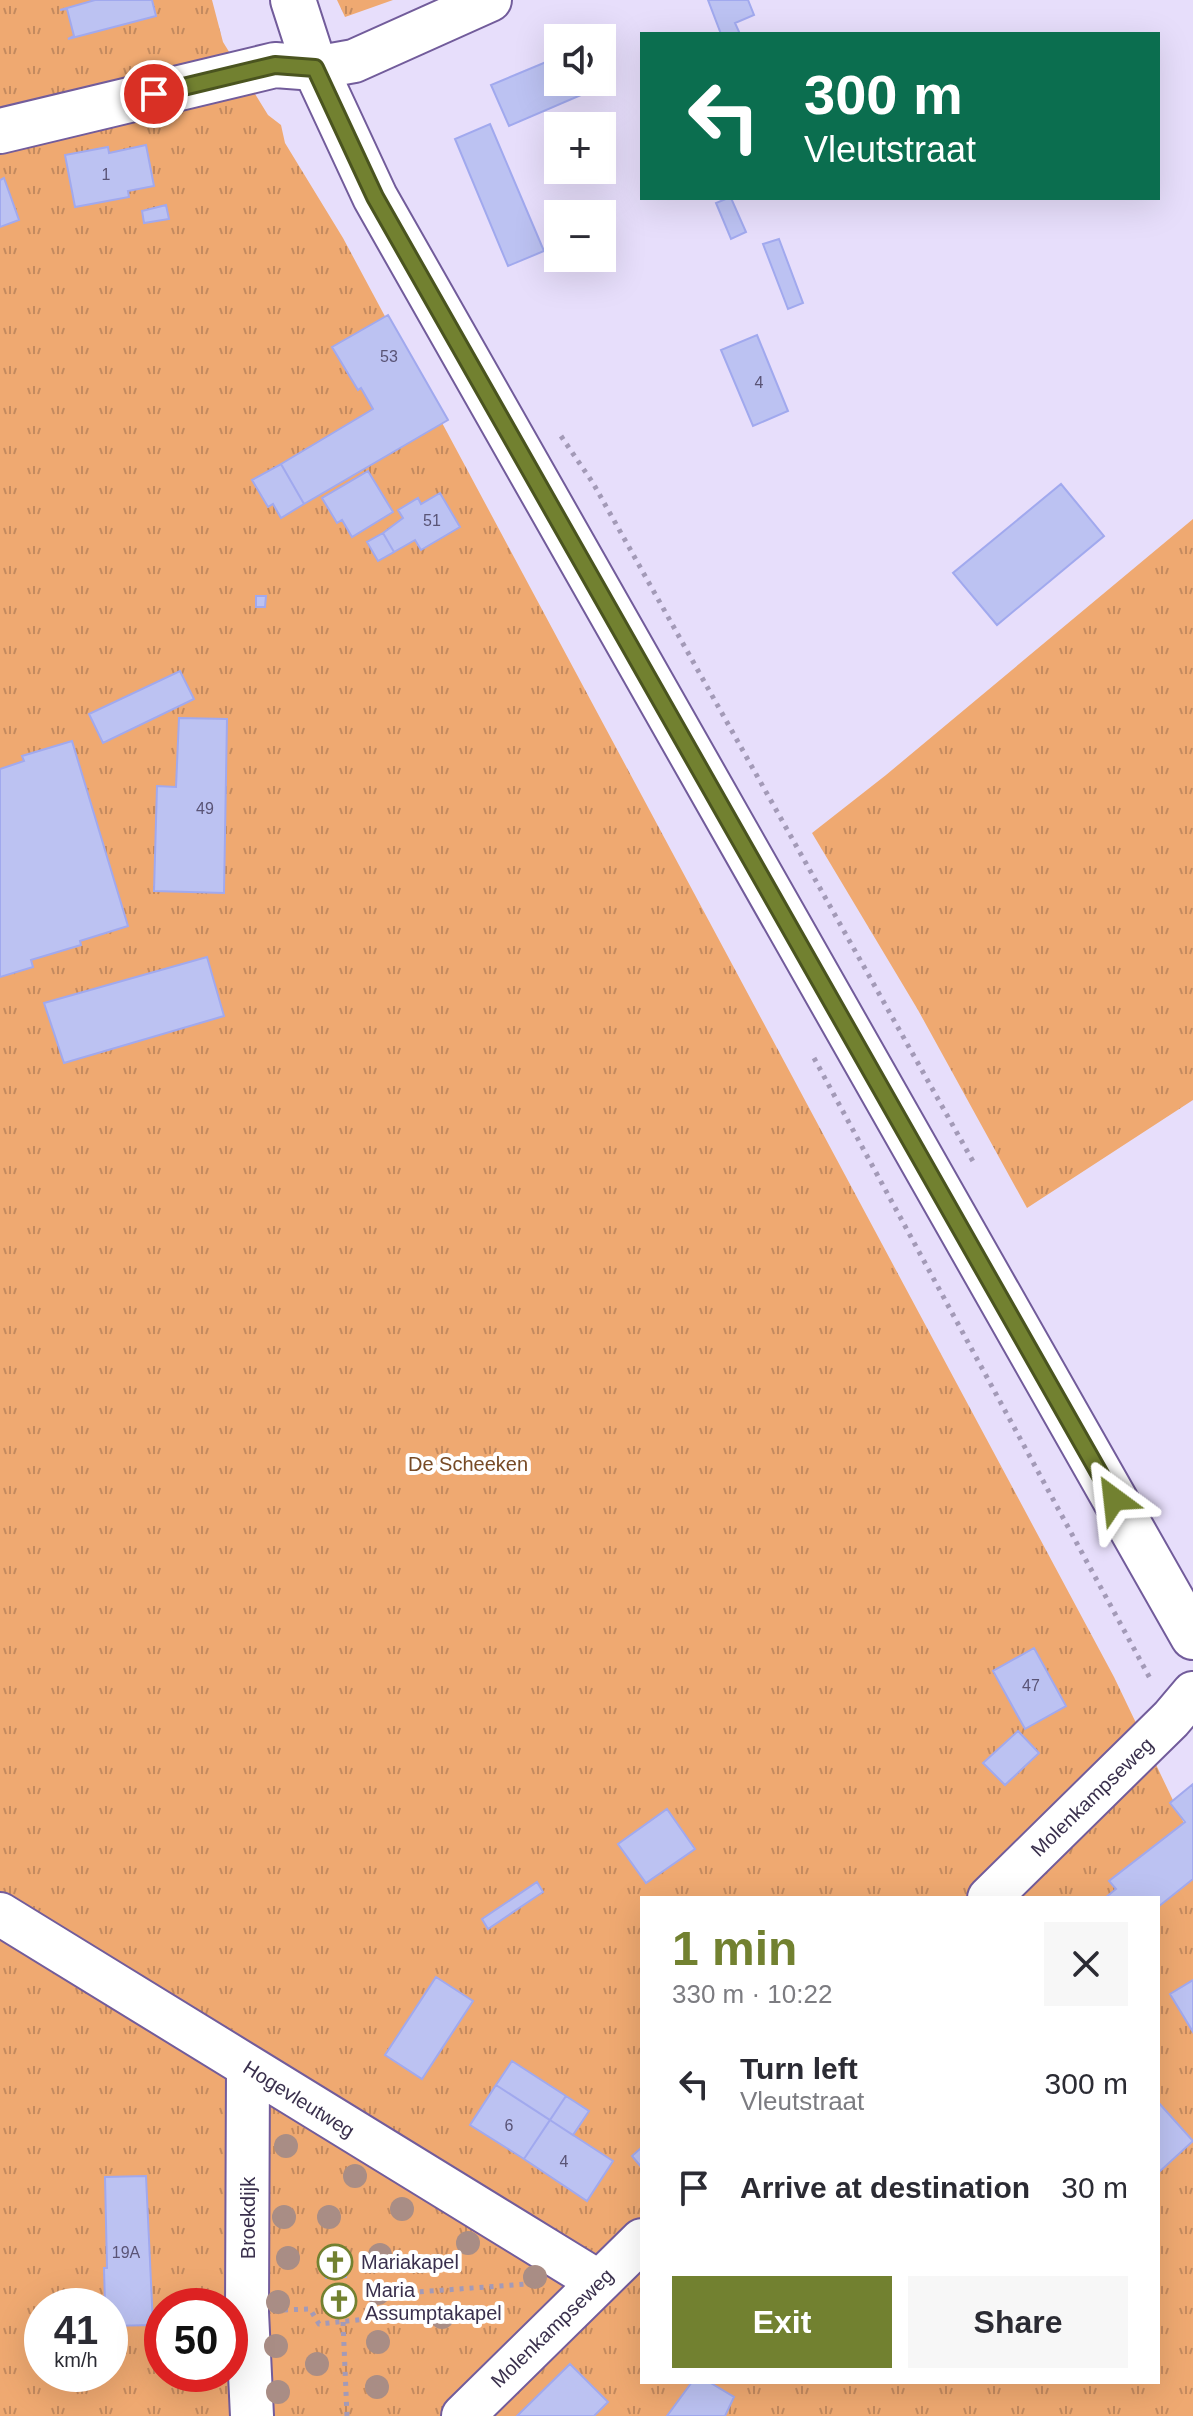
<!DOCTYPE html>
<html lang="en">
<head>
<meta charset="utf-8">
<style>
	body { margin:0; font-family:Arial,sans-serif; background:#f7f7f7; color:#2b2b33; height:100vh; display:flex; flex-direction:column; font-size:30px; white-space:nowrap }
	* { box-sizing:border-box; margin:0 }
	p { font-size:26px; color:#7c7c81 }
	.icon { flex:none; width:44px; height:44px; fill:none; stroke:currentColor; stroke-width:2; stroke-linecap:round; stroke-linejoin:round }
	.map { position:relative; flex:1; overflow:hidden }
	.side { position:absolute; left:640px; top:1896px; width:520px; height:488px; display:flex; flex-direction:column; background:#fff; border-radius:0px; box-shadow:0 8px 32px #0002 }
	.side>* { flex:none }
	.banner { position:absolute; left:640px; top:32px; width:520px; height:168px; border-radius:0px; box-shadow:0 8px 32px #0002; background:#0b6e4f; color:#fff; overflow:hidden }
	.buttons { position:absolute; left:544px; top:24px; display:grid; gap:16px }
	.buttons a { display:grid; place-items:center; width:72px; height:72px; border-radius:0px; background:#fff; box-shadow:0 8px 32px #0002; font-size:40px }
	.speed { position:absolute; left:24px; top:2288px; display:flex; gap:16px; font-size:40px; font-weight:700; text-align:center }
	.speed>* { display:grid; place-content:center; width:104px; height:104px; border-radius:50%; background:#fff; box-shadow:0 8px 32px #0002; line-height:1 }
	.speed small { font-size:20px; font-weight:400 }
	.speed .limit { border:12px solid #d22; background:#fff; color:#111 }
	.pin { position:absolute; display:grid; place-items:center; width:68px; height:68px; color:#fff; margin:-34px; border:4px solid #fff; border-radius:50%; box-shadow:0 2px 8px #0007 }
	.me { position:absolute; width:88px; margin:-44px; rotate:330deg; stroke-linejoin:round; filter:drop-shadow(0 0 6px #0008) }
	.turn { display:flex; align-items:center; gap:28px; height:168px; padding:0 32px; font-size:36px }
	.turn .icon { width:104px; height:104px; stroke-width:2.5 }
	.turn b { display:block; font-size:56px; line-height:68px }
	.round { display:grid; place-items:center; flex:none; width:84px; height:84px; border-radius:0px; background:#f7f7f7 }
	.headline { display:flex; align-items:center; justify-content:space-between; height:136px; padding:0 32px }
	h1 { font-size:48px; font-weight:800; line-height:60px; color:#728130 }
	.action { display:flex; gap:16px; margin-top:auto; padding:16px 32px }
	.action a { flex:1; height:92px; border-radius:0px; background:#728130; color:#fff; font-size:32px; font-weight:800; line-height:92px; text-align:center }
	.action a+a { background:#f7f7f7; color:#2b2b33 }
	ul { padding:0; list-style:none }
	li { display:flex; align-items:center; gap:24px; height:104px; padding:0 32px }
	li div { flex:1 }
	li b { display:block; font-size:30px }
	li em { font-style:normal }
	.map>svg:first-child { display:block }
	.grass { fill:url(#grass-tufts); fill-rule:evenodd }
	.building { fill:#bcc2f2; stroke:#a1a9ee; stroke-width:2 }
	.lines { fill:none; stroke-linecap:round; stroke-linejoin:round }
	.minor-casing { stroke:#725c9b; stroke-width:46 }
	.tertiary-casing { stroke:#725c9b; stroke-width:48 }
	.secondary-casing { stroke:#725c9b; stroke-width:48 }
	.path { stroke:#a39ab7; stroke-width:5; stroke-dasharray:4 6; stroke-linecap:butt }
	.minor { stroke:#fff; stroke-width:42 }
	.tertiary { stroke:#fff; stroke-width:44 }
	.secondary { stroke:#fff; stroke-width:44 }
	.tree { fill:#a98d85 }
	.route-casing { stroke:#4a541f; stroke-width:20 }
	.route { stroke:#728130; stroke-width:14 }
	.labels { text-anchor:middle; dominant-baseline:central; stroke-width:8; stroke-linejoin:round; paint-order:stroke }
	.number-label { font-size:16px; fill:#5a5476 }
	.park-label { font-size:20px; fill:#764a25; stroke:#fff }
	.street-label { font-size:20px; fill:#3a304d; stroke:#fff }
	.poi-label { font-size:20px; fill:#3a304d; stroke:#fff; text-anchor:start }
</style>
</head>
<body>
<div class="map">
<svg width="1193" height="2416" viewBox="0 0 1193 2416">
	<defs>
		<pattern id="grass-tufts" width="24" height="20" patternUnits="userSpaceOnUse" patternTransform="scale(2)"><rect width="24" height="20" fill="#efa971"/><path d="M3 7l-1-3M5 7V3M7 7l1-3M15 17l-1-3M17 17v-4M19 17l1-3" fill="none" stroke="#c38a5f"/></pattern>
	</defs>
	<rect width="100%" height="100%" fill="#e7defb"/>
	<path class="grass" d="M0,0H212L223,42L268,115L281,125L285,143L343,238L1114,1677L1193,1842V2416H0ZM642,1898H1158V2382H642ZM42,2306H110V2374H42ZM162,2306H230V2374H162Z
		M337,0H393L345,17Z
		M1193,519V1100L1027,1208L918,1010L812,833L886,775Z"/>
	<path class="building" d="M95,0H152L156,16L68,39L74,36L67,9L60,10Z
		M708,0H748L754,15L735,23L740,34H721Z
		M558,57V82H591L595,89L509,126L491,85Z
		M490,124L544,251L508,266L455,139Z
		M146,145L154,186L128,191L129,197L75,207L65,155L108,147L109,153Z
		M4,178L19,220L0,227V180Z
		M728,198H731L746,232L731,239L716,203Z
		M166,205L169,219L144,223L142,211Z
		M779,239L803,303L788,309L763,244Z
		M388,315L448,420L304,504L281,464L373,409L361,388L358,390L332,347Z
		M757,335L788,411L753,426L721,350Z
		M281,464L304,504L281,518L273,504L268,507L252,480Z
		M368,471L393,512L352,537L342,520L337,523L322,498Z
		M1061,484L1104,536L997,625L953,573Z
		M440,493L460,527L421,550L415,540L394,552L383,533L403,518L398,510L418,498L421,504Z
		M383,533L394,552L378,561L367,542Z
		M256,596H266L265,607H256Z
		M180,671L194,699L103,743L89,714Z
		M179,718L227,719L224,893L154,891L157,786L176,787Z
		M72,741L128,926L80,941L81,945L31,960L33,967L0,977V769L24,761L22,756Z
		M207,957L224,1016L64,1063L44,1003Z
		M1034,1648L1066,1706L1025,1729L993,1671Z
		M1018,1731L1039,1753L1005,1785L983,1763Z
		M1193,1784V1879L1158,1907V1898H1105L1116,1889L1109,1881L1185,1822L1170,1803Z
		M667,1809L695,1849L646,1883L618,1844Z
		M537,1882L543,1892L488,1929L482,1919Z
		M436,1977L473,2001L422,2079L385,2055Z
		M1193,1980V2032L1170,1994Z
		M512,2061L566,2096L550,2120L496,2085Z
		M496,2085L550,2120L524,2159L470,2125Z
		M566,2096L589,2111L573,2135L550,2120Z
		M1158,2102L1193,2141L1158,2173Z
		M550,2120L613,2161L587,2201L524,2159Z
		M642,2147V2168L632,2156Z
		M146,2176L153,2325L110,2326V2306H105L104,2268H107L105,2177Z
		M345,2254L346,2277L326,2278L325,2255Z
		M570,2364L608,2402L594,2416H517Z
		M692,2382H709L734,2397L725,2416H667Z"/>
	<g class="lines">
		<g class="minor-casing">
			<path id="minor" d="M315,68L354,61L490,0
				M989,1898L1171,1719L1193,1693
				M0,1914L599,2282
				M248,2068L247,2312L252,2416
				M463,2416L642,2240"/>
		</g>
		<g class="tertiary-casing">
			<path id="tertiary" d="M0,131L275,65L315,68"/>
		</g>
		<g class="secondary-casing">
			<path id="secondary" d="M293,0L315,68L375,197L1193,1637"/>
		</g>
		<path class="path" d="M561,436L593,483L975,1165
			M814,1058L1152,1682
			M284,2310L310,2309L319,2324L366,2319L377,2295L526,2284
			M343,2322L347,2416"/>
		<use href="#minor" class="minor"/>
		<use href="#tertiary" class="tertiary"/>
		<use href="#secondary" class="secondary"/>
	</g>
	<g class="tree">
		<circle cx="286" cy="2146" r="12"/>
		<circle cx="355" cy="2176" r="12"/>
		<circle cx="402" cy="2209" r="12"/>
		<circle cx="284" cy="2217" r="12"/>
		<circle cx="329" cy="2217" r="12"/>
		<circle cx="468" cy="2243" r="12"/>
		<circle cx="380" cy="2255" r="12"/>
		<circle cx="288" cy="2258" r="12"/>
		<circle cx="535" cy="2277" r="12"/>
		<circle cx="378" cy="2293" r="12"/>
		<circle cx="278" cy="2302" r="12"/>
		<circle cx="442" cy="2317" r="12"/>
		<circle cx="378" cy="2342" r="12"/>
		<circle cx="276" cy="2346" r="12"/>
		<circle cx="317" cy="2364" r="12"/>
		<circle cx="377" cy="2387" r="12"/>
		<circle cx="278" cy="2392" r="12"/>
	</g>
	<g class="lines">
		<g class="route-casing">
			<path id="route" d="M154,94L275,65L315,68L375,197L1114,1499"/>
		</g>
		<use href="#route" class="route"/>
	</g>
	<defs>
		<g id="church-ring" transform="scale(1.8)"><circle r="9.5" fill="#fff" stroke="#728130" stroke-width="1.5"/><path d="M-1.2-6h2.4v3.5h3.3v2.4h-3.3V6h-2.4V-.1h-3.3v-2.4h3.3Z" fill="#728130"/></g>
	</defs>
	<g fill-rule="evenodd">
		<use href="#church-ring" x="335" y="2262"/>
		<use href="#church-ring" x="339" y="2301"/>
	</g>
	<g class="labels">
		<g class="number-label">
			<text x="106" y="174">1</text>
			<text x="389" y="356">53</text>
			<text x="759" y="382">4</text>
			<text x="432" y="520">51</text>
			<text x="205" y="808">49</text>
			<text x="1031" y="1685">47</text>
			<text x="509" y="2125">6</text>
			<text x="564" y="2161">4</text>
			<text x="126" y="2252">19A</text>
		</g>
		<g class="park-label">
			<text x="468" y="1464">De Scheeken</text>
		</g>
		<g class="street-label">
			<text transform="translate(1092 1797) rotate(-44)">Molenkampseweg</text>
			<text transform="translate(299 2099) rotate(32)">Hogevleutweg</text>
			<text transform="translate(248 2218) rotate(-90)">Broekdijk</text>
			<text transform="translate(552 2328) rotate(-44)">Molenkampseweg</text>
		</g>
		<g class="poi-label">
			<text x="361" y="2262">Mariakapel</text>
			<text x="365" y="2290">Maria<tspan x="365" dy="23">Assumptakapel</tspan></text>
		</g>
	</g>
</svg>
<div class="buttons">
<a><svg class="icon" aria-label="sound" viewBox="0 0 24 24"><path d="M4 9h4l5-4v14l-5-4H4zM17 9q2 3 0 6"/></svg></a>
<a>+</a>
<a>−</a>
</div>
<div class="speed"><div>41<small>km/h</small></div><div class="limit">50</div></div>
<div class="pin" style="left:154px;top:94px;background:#d93025"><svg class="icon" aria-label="arrive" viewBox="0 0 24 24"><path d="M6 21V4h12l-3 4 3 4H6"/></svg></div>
<svg class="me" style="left:1114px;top:1499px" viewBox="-20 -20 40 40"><path d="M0-17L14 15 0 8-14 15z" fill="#728130" stroke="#fff" stroke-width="4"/></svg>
<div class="banner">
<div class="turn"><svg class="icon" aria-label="left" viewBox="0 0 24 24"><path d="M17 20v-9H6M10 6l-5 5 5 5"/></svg><div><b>300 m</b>Vleutstraat</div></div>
</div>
<section class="side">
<div class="headline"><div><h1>1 min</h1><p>330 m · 10:22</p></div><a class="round"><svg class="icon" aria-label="close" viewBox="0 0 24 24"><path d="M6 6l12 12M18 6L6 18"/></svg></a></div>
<ul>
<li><svg class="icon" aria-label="left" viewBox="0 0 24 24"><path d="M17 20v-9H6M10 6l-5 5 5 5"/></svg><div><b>Turn left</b><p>Vleutstraat</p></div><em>300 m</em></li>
<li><svg class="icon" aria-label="arrive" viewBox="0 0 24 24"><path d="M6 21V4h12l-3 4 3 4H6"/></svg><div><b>Arrive at destination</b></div><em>30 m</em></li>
</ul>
<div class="action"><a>Exit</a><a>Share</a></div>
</section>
</div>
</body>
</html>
